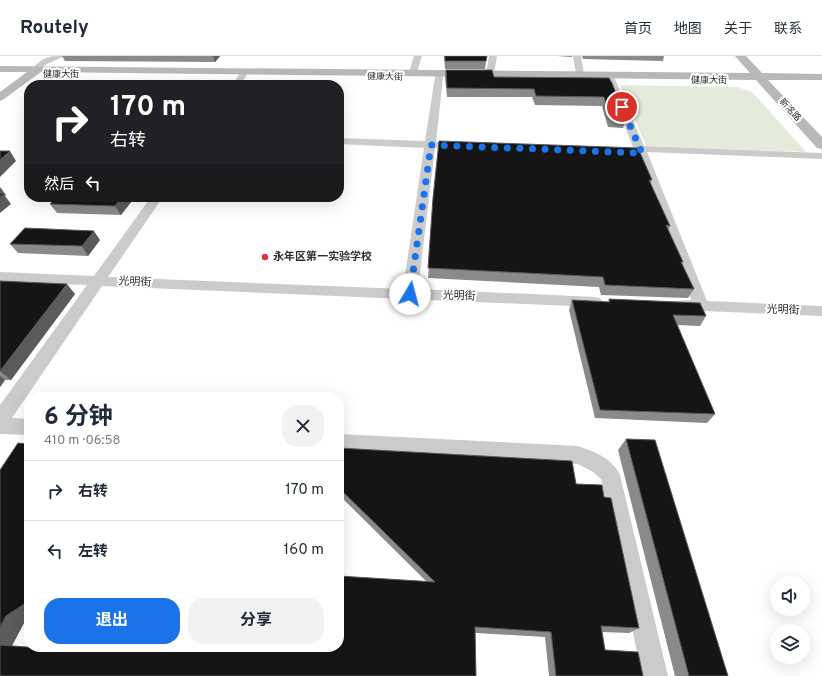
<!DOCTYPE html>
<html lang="zh">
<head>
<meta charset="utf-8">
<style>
	body { margin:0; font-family:Overpass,"Noto Sans SC",sans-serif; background:#f2f2f3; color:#1f2937; height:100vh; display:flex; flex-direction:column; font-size:15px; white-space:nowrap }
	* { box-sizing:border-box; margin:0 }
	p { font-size:13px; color:#747a83 }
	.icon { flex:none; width:22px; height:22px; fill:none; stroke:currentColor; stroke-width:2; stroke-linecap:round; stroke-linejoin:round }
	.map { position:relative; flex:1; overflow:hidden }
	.panel { position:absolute; left:24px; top:336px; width:320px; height:260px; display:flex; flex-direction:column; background:#fff; border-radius:16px; box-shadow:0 4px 16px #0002 }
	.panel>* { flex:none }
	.banner { position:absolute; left:24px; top:24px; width:320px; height:122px; border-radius:16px; box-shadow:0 4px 16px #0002; background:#202124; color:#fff; overflow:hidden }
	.buttons { position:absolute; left:770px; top:520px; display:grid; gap:8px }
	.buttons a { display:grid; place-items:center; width:40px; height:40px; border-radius:50%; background:#fff; box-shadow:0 4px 16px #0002; font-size:20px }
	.pin { position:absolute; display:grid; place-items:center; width:34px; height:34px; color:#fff; margin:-17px; border:2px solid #fff; border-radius:50%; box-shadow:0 1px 4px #0007 }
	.me { position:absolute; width:44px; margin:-22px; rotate:8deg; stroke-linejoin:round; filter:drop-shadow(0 0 3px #0008) }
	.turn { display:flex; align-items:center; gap:14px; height:84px; padding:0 20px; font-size:18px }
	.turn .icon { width:52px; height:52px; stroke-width:2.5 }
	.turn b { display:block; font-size:28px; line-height:34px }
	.then { display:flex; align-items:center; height:38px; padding:0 20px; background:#0003; gap:8px; font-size:15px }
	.round { display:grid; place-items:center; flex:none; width:42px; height:42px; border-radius:16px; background:#f2f2f3 }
	.head { display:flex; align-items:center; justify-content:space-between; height:68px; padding:0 20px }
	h1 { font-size:24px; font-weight:700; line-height:30px }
	.primary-button { display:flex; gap:8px; margin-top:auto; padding:8px 20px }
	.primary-button a { flex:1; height:46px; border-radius:16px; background:#1a73e8; color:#fff; font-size:16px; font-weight:700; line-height:46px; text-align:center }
	.primary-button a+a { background:#f2f2f3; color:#1f2937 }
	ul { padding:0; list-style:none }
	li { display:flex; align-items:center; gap:12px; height:60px; padding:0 20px; border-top:1px solid #e0e1e3 }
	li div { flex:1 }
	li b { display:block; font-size:15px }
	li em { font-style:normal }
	header { display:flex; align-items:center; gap:24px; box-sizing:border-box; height:56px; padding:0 20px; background:#fff; border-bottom:1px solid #e0e1e3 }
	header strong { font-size:19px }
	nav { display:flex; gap:22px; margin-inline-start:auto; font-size:14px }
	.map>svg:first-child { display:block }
	.green { fill:#e4ebdb }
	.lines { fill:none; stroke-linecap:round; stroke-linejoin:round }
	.street { fill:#cbcbcb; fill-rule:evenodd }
	.secondary { fill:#b8b8b8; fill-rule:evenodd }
	.wall { fill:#8a8a8a }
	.shaded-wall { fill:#5b5b5b }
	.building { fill:#151515; stroke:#5b5b5b }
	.route { stroke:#1a73e8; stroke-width:7; stroke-dasharray:0 12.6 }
	.poi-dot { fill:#e03441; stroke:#fff; stroke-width:1.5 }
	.labels { text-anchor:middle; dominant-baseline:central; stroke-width:4; stroke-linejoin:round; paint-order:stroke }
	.far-street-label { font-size:9px; fill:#2e2e2e; stroke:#fff }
	.poi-label { font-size:11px; font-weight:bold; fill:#2e2e2e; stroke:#fff; text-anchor:start }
	.street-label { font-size:11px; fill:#2e2e2e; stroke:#fff }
</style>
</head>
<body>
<header>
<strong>Routely</strong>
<nav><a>首页</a><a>地图</a><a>关于</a><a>联系</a></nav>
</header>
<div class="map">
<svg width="822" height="620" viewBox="0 0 822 620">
	<rect width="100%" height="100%" fill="#fff"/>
	<path class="green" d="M620,29L738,31L752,36L806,96L646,90Z"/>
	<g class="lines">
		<path class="street" d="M53,0H65L49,7L35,15L31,13L43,3Z
			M414,0H422L417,16L413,18L409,16Z
			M489,0H497L494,17L490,19L486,17Z
			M573,0H581L584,18L583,20L580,21L576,18Z
			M243,16L247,19L240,29H232L240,17Z
			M439,18L443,21L436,86L461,87L466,90L461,93L435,92L418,233L595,241L600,242L603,246L600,250L595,251L102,230L12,362L29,363V379L0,378V349L87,229L0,226V216L94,220L151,141H163L108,221L403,233L424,92L339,88V82L425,85L435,21Z
			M611,20L615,23L644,90L822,97V103L647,96L707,245L822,250V260L680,254L675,253L672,249L675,245L691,244L607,23Z
			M339,378L578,390C595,396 612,402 620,419L668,620H642L601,423L593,416L578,408L339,396Z"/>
		<path class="secondary" d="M735,0H746L762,17L822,18V24H768L822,81V93L817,92L756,24L41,16L4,43L0,45V36L27,16H0V10L750,17Z"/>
	</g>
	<path class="wall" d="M62,0H220L215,6L65,5Z
		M444,0H487L485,13H445Z
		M557,0H572V1Z
		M582,0H664L663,5L583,3Z
		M446,14L494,21L609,22L626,63L623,72L608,71L602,50L535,49L532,41H447L445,22Z
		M439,85L652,124L650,127L670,170L668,174L683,206L682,207L694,233L688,242L601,239L599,231L428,222Z
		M131,146L121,159L57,157L50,148Z
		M100,184L88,200L18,197L10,188Z
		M0,225L75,238L11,324H5L0,331Z
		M609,243L706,260L700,270L677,269L715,358L707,367L595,362L569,254L572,244L608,246Z
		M626,383L728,620H675L618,394Z
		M339,392L576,428L604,441L639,572L629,577L602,576L605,594L643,620H549L545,581L476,577L0,620V414L25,565L12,590L40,592L427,526L339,439Z"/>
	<path class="shaded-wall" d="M213,0H220L215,6Z
		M10,95L16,105L0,121V104Z
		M0,131L6,139L5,140L11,148L0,157Z
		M122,141H128L131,146L121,159L115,150Z
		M94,175L100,184L88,200L82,190Z
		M67,228L75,238L11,324L0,315Z
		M0,320L5,324L0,331Z
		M29,545V563L25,565L10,593L0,591V571L6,560Z"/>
	<path class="building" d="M445,0H487L486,5H445Z
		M446,14H492L494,21L609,22L612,27L626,63H611L604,41L536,40L534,33L447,32Z
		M439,85L638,92L652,124H649L670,170L666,169L683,206H681L694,233L605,229L603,221L428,212L433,142Z
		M0,95H10L0,104Z
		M0,137L4,138L0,141Z
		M57,141H122L115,150L50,148Z
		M25,172L94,175L82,190L10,188Z
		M0,225L67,228L0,315Z
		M609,243L700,247L706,260L673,259L715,358L600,354L572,244L610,246Z
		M626,383L655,384L728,620H689Z
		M18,387L29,388V545L6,560L0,571V414Z
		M339,392L572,405L576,428L602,429L604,441L611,442L639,572L601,570L605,594L638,596L643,620H556L551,576L475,571L476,620H0V589L40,592L41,591H339V520L435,526L339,432Z"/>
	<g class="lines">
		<path class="route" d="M410,238L431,89L642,97L622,51"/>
	</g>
	<circle class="poi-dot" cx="265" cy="201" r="4"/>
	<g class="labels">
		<g class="far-street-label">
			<text x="61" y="18">健康大街</text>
			<text transform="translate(385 21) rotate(1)">健康大街</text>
			<text x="709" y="24">健康大街</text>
			<text transform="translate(790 54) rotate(47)">新洺路</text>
		</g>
		<g class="poi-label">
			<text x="273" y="201">永年区第一实验学校</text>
		</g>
		<g class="street-label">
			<text transform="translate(135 226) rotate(3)">光明街</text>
			<text transform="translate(459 240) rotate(2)">光明街</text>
			<text transform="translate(783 254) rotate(2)">光明街</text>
		</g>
	</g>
</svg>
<div class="buttons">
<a><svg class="icon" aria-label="sound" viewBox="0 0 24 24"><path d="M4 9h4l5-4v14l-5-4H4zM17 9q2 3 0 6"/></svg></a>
<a><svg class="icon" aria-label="layers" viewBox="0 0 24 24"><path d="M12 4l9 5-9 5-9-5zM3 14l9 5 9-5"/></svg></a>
</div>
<div class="pin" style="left:622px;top:51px;background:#d93025"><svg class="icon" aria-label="arrive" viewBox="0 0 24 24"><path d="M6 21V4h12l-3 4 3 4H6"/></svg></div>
<svg class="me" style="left:410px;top:238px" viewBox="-20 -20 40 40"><circle r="19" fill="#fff"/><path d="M0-13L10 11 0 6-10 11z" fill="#1a73e8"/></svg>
<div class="banner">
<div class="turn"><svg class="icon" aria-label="right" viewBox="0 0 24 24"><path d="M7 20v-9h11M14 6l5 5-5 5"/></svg><div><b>170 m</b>右转</div></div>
<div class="then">然后<svg class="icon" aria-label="left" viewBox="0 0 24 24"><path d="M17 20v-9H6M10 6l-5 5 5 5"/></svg></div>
</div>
<section class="panel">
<div class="head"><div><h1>6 分钟</h1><p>410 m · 06:58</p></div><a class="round"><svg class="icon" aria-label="close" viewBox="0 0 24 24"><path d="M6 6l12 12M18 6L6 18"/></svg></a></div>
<ul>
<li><svg class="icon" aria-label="right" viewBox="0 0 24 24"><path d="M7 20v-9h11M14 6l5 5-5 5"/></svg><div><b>右转</b></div><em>170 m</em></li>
<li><svg class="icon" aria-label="left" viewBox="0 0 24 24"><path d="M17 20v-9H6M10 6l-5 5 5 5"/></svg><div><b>左转</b></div><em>160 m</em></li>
</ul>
<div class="primary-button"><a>退出</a><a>分享</a></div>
</section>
</div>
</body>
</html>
